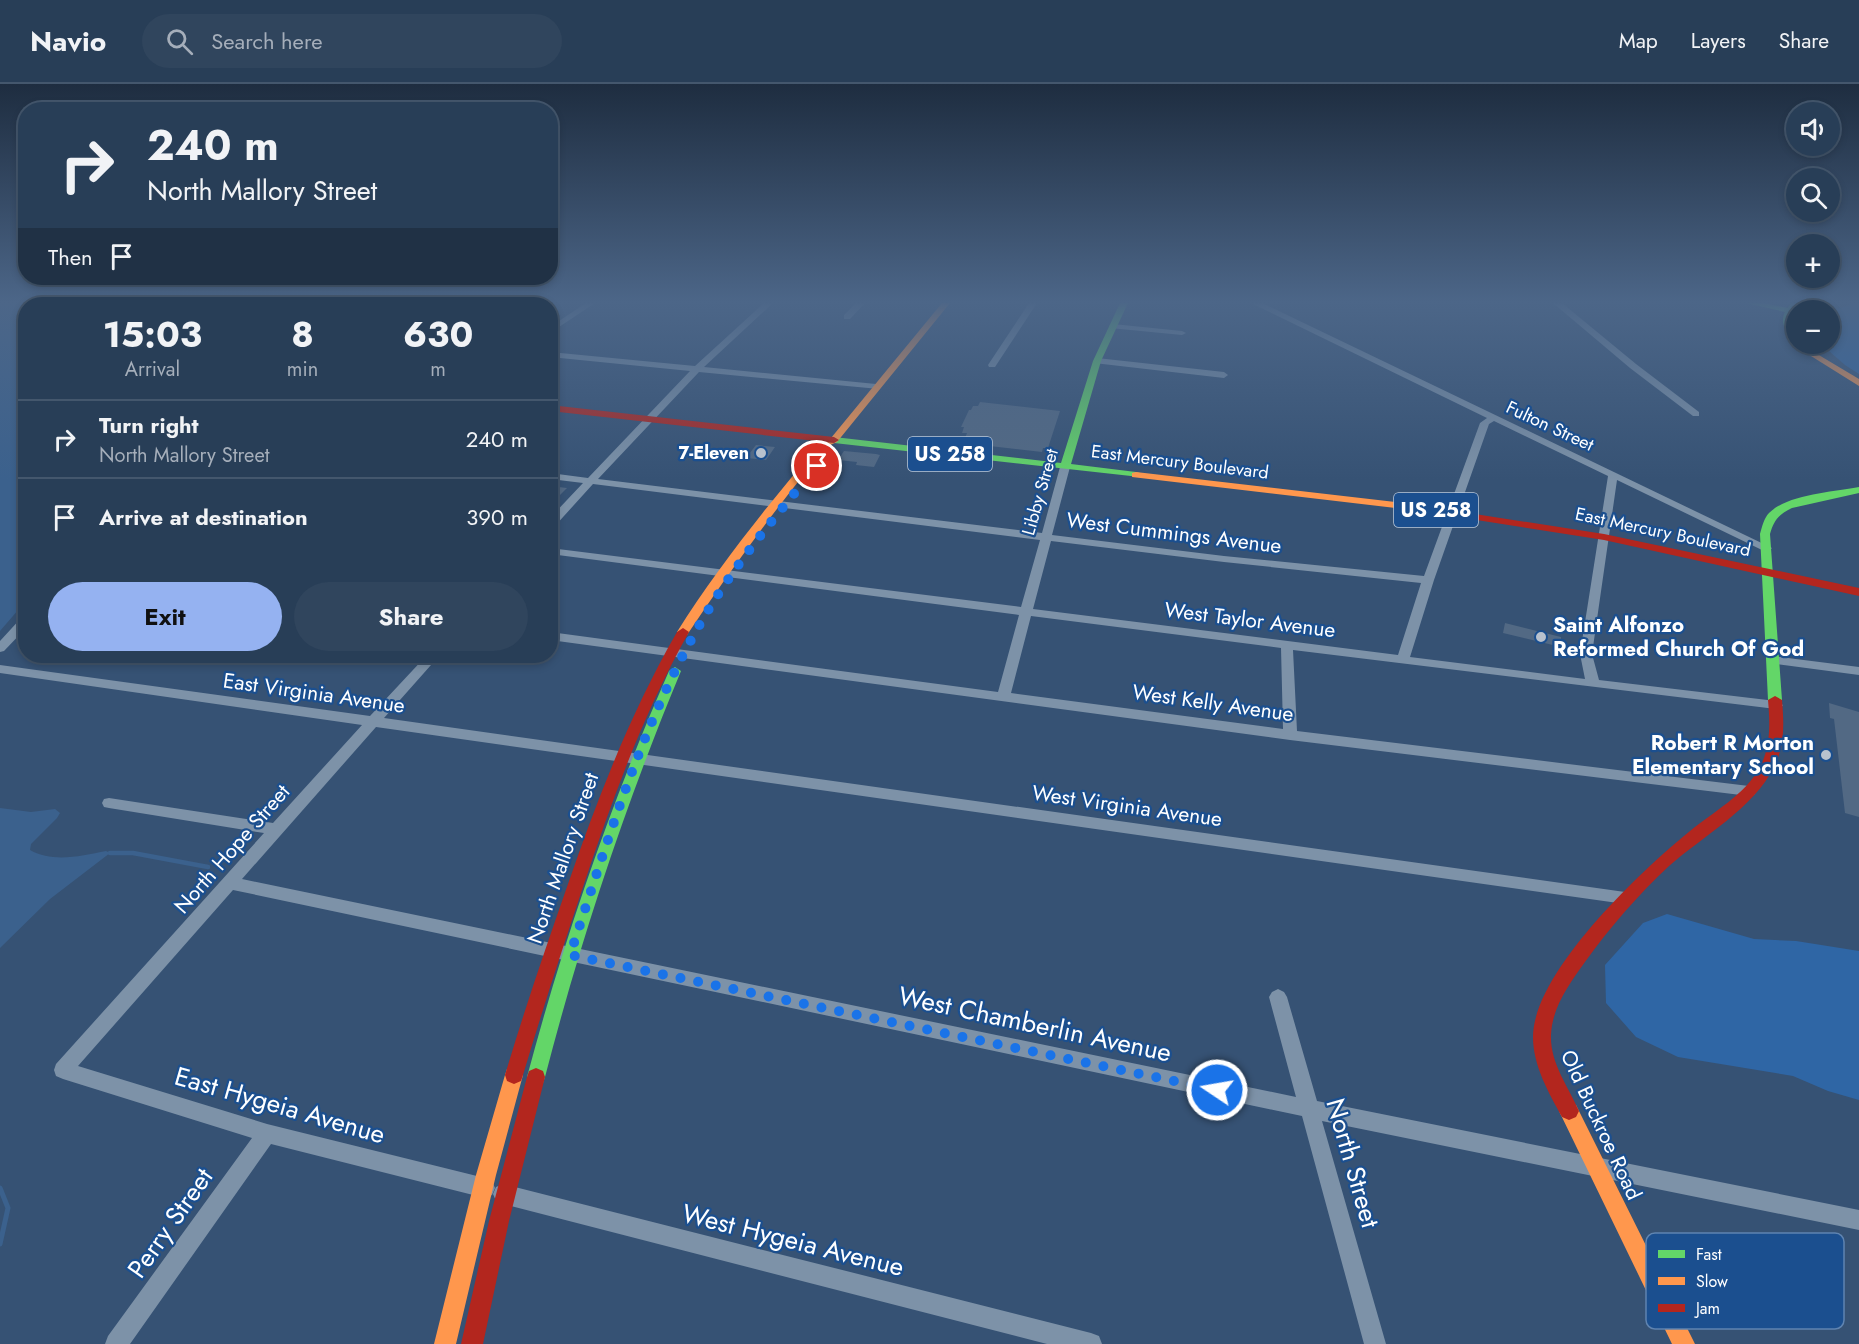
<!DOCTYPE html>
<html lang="en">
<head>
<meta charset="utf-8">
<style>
	body { margin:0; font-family:Jost,sans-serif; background:#30455d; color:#f1f3f6; height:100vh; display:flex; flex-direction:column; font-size:22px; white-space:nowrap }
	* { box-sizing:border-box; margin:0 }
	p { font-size:20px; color:#a5aeba }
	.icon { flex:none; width:33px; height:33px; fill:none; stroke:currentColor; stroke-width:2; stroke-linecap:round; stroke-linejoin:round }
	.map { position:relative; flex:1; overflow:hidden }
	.side { position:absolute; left:18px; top:213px; width:540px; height:366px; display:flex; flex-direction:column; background:#283e57; border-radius:24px; box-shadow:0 3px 9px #0003,0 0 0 2px #44576d }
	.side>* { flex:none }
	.banner { position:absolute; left:18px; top:18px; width:540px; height:183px; border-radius:24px; box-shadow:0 3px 9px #0003,0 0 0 2px #44576d; background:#283e57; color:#f1f3f6; overflow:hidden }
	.tools { position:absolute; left:1786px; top:18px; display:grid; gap:12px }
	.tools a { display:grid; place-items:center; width:54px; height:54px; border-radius:50%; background:#283e57; box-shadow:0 3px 9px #0003,0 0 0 2px #44576d; font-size:30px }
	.pin { position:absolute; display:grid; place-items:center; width:51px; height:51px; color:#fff; margin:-26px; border:3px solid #fff; border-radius:50%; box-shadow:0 2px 6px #0007 }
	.me { position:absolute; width:66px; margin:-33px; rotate:282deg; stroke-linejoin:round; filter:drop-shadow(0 0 4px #0008) }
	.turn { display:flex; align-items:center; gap:21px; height:126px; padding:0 30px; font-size:27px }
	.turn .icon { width:78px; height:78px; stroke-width:2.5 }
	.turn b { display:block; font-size:42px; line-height:51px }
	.then { display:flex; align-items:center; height:57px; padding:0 30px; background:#0003; gap:12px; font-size:22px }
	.eta { display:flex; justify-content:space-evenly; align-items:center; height:102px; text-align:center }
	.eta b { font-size:36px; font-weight:700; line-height:42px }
	.primary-button { display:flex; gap:12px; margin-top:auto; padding:12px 30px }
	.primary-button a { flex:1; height:69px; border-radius:36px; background:#95b2f1; color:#111; font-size:24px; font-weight:700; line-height:69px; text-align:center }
	.primary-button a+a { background:#30455d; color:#f1f3f6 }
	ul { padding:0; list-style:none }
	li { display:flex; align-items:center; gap:18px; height:78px; padding:0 30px; border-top:2px solid #44576d }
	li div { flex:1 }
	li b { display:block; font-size:22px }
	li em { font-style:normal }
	header { display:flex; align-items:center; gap:36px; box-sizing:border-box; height:84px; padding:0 30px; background:#283e57; border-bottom:2px solid #44576d }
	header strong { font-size:28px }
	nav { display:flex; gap:33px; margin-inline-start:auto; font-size:21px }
	.search { width:420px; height:54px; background:#30455d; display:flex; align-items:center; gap:15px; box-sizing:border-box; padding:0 21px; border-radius:33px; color:#a5aeba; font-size:22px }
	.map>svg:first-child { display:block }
	.green { fill:#2f66a5 }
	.water { fill:#3b618d }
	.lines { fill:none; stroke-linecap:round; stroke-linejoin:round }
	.stream-far1 { stroke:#3b618d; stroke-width:4.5 }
	.stream { stroke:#3b618d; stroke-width:5 }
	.building { fill:#526984 }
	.street { fill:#7d92a8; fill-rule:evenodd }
	.fast { fill:#63d668; fill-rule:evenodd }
	.slow { fill:#ff974d; fill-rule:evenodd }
	.jam { fill:#b3261e; fill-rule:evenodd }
	.route { stroke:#1a73e8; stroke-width:10; stroke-dasharray:0 18 }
	.poi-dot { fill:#b9c2ce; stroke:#1b4f8f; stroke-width:2 }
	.labels { text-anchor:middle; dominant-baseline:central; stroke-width:4.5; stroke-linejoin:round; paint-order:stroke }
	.far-street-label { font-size:18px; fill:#fff; stroke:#1b4f8f }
	.far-poi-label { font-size:18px; font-weight:bold; fill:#fff; stroke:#1b4f8f; text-anchor:end }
	.shield { fill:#1b4f8f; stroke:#bbcadd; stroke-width:1.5 }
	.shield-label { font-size:20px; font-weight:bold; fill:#fff }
	.street-label { font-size:21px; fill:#fff; stroke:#1b4f8f }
	.poi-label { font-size:21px; font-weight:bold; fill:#fff; stroke:#1b4f8f; text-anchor:start }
	.near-street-label { font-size:26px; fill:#fff; stroke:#1b4f8f }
	.key { fill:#1b4f8f; stroke:#5f84b1; stroke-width:1.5 }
	.key-label { font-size:16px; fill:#fff }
</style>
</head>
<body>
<header>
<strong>Navio</strong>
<div class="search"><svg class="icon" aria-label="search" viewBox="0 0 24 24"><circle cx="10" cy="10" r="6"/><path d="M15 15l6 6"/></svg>Search here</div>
<nav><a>Map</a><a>Layers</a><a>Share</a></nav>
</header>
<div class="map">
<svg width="1859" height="1260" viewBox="0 0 1859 1260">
	<rect width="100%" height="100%" fill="#365274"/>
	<path class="green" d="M1854,219H1859V290L1845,281L1821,260H1830V228Z
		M1667,830L1754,855L1796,857L1859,867V1016L1828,1007L1793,992L1678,973L1636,953L1606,919L1605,881L1643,839Z"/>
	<path class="water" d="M0,219H115L26,220L25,518L0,547Z
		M0,724L31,728L55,725L60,729L57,734L31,760L30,766C53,779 81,772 106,767L110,769L50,815L0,864Z"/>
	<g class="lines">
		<path class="stream-far1" d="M110,769H133L208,783"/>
		<path class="stream" d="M0,1104L8,1124L0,1160"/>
	</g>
	<path class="building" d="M980,318L1060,327L1048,364H1043L1042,368L963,359L967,349H962L964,343H961L969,326H971L973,322H978Z
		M756,361L775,363L766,376L746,374Z
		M844,367L876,370L880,371L874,383L856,381L857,378L838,376Z
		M550,402L567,404L550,421Z
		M1505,539L1561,553V563L1503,549Z
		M1829,619L1859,628V733L1845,729L1834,635L1830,634Z"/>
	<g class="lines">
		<path class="street" d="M586,219H595L550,249V243Z
			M764,219H773L704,283L876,300L879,301V305L699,288L598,395L1042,449L1060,383L1065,380L1070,383L1052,451L1224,472L1424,492L1480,339L1487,334L1251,219H1262L1772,464L1770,466H1762L1617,396L1592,570L1599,596L1776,617L1783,621L1781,624L1776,625L1293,566L1297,647L1749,702L1754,703L1756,707L1754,711L1749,712L1290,656L550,556V548L998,608L1019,531L550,470V464L1021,523L1040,456L593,400L554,443L550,444V434L583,399L550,395V389L588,394L690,287L550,273V268L695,282ZM1494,337L1608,392L1580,570L1585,595L1410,573L1434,496L1489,340ZM1051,457L1224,478L1421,499L1398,571L1033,525ZM1031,532L1281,564L1283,645L1011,609Z
			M856,219H865L850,235H844V231Z
			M1029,219H1037L995,283H989L988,281Z
			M1553,219H1562L1636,280L1699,328V332H1693L1630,284Z
			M1113,240L1182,247L1186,249L1182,251L1110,244L1109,242Z
			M1097,274L1224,288L1228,291L1224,294L1094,279V275Z
			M26,532V544L4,567L0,568V557L22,533Z
			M426,572H439L384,634L1625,808L1631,809L1633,814L1631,819L1625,820L376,643L242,795L1296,1013L1269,913L1272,908L1278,905L1284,908L1287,913L1317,1017L1859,1126V1146L1322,1037L1386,1260H1364L1302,1032L233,806L78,982L267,1040L485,1094L492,1097L495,1104L492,1111L485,1114L271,1060L130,1260H105L108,1252L252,1054L63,995L56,992L54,986L56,980L264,749L109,724L104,723L102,719L104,715L109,714L273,739L362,641L0,589V581L370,632Z
			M1773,572L1859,583V591L1769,579L1767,576L1769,573Z
			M503,1100L1091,1249L1099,1252L1102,1260H1047L503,1120L496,1117L493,1110L496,1103Z"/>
		<path class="fast" d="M1120,219H1128L1101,277L1071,380L1136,388L1140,389V393L834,359L829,356L834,353L1061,379L1093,277Z
			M1746,219H1763L1788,224L1790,219H1798L1795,225L1800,226H1797V230L1792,229C1787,240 1797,249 1797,260L1800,261H1794C1788,250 1779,240 1785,228Z
			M1859,403V409L1792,424C1779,430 1774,436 1770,450L1782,616L1780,619H1770L1768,616L1760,450C1762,443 1764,434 1769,429C1788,410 1834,408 1859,403Z
			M675,583L681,587C626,719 581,854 545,993L543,999L536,1002L529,999L527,993C564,854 611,719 669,587Z"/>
		<path class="slow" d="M131,219H139V220H132Z
			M942,219H950L837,358L826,363C776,424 731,485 687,551H679L677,548C719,481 769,420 820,359L831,354Z
			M1819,219H1829L1818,226H1810Z
			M1797,258L1859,295V302L1795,262L1794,260Z
			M1136,388L1404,419L1409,422L1404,425L1132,393V389Z
			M514,982L521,985L523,991L496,1091L456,1260H434L476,1091L505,991L507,985Z
			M1569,1018L1576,1021L1695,1260H1672L1559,1027L1562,1021Z"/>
		<path class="jam" d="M550,321L834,353L839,356L834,359L550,327Z
			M1404,419L1604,450L1859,504V512L1604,456L1400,424L1399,422Z
			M683,544L689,548C644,628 613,713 584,800C563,863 542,927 523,991L521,997L514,1000L507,997L505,991C524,927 546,863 568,800C598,713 631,628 677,548Z
			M1775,612L1782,616C1784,639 1785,662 1774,683C1754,724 1703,752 1669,782C1638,811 1610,843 1585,878C1570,899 1552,923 1551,951C1550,979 1568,1002 1579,1027L1576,1033L1569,1036L1562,1033C1549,1009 1533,982 1533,953C1533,888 1642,786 1690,747C1713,728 1745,711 1760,683C1771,662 1770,639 1768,616Z
			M536,984L543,987L545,993L509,1137L483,1260H461L489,1137L527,993L529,987Z"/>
	</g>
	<linearGradient id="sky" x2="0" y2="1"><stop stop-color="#1e2d40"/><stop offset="0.55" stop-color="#4c6688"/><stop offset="1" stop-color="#4c6688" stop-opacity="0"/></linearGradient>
	<rect width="1859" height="396" fill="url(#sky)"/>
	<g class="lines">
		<path class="route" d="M817,382C782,424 747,466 717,512C647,621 611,748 570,871L1217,1006"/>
	</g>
	<g class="poi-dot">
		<circle cx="761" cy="369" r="6"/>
		<circle cx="1541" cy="553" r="6"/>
		<circle cx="1826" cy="671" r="6"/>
	</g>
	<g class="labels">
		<g class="far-street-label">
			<text transform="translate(1550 342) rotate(25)">Fulton Street</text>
			<text transform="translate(1180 378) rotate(7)">East Mercury Boulevard</text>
			<text transform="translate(1040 408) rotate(-74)">Libby Street</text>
			<text transform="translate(1663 448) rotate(12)">East Mercury Boulevard</text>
		</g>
		<g class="far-poi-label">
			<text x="749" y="369">7-Eleven</text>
		</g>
		<g class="shield">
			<rect x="908" y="353" width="84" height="34" rx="4.5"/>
			<rect x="1394" y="409" width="84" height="34" rx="4.5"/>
		</g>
		<g class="shield-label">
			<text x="950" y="370">US 258</text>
			<text x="1436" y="426">US 258</text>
		</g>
		<g class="street-label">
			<text transform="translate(1174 449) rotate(7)">West Cummings Avenue</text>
			<text transform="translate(1250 536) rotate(7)">West Taylor Avenue</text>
			<text transform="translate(314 609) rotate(8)">East Virginia Avenue</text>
			<text transform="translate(1213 619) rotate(8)">West Kelly Avenue</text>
			<text transform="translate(1127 722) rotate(8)">West Virginia Avenue</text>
			<text transform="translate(232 765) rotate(-49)">North Hope Street</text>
			<text transform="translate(563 774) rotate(-71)">North Mallory Street</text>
			<text transform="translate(1601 1041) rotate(65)">Old Buckroe Road</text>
		</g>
		<g class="poi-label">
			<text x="1553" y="541">Saint Alfonzo<tspan x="1553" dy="24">Reformed Church Of God</tspan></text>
			<text x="1814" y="659" text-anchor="end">Robert R Morton<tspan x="1814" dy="24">Elementary School</tspan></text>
		</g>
		<g class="near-street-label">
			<text transform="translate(1035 940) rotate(12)">West Chamberlin Avenue</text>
			<text transform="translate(280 1021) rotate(16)">East Hygeia Avenue</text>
			<text transform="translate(1353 1079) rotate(74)">North Street</text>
			<text transform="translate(170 1139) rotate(-55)">Perry Street</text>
			<text transform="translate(793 1156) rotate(14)">West Hygeia Avenue</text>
		</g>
	</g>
	<rect x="1646" y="1149" width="198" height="96" rx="9" class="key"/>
	<rect x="1658" y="1166" width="27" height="8" fill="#63d668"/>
	<rect x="1658" y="1193" width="27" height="8" fill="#ff974d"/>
	<rect x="1658" y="1220" width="27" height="8" fill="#b3261e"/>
	<g class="key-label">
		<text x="1696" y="1176">Fast</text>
		<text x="1696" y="1203">Slow</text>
		<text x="1696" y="1230">Jam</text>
	</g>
</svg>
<div class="tools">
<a><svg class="icon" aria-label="sound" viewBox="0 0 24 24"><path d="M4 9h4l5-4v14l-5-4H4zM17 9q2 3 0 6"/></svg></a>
<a><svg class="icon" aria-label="search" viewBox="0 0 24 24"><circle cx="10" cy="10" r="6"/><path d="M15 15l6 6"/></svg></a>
<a>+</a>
<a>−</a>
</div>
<div class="pin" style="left:817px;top:382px;background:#d93025"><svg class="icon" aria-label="arrive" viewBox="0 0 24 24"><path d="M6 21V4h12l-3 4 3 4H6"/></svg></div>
<svg class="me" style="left:1217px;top:1006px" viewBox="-20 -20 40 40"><circle r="17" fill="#1a73e8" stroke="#fff" stroke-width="3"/><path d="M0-11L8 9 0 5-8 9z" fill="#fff"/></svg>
<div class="banner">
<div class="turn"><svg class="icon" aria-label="right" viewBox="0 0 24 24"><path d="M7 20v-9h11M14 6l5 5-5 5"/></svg><div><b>240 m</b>North Mallory Street</div></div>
<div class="then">Then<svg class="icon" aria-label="arrive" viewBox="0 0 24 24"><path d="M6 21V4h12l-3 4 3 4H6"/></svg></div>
</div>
<section class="side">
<div class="eta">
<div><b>15:03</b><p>Arrival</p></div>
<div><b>8</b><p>min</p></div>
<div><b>630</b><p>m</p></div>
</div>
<ul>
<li><svg class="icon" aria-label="right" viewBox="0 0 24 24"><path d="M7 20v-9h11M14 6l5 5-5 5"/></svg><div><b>Turn right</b><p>North Mallory Street</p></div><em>240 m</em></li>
<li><svg class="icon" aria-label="arrive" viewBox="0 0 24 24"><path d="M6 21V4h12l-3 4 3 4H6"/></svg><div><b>Arrive at destination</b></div><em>390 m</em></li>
</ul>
<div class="primary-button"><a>Exit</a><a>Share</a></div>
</section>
</div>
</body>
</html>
